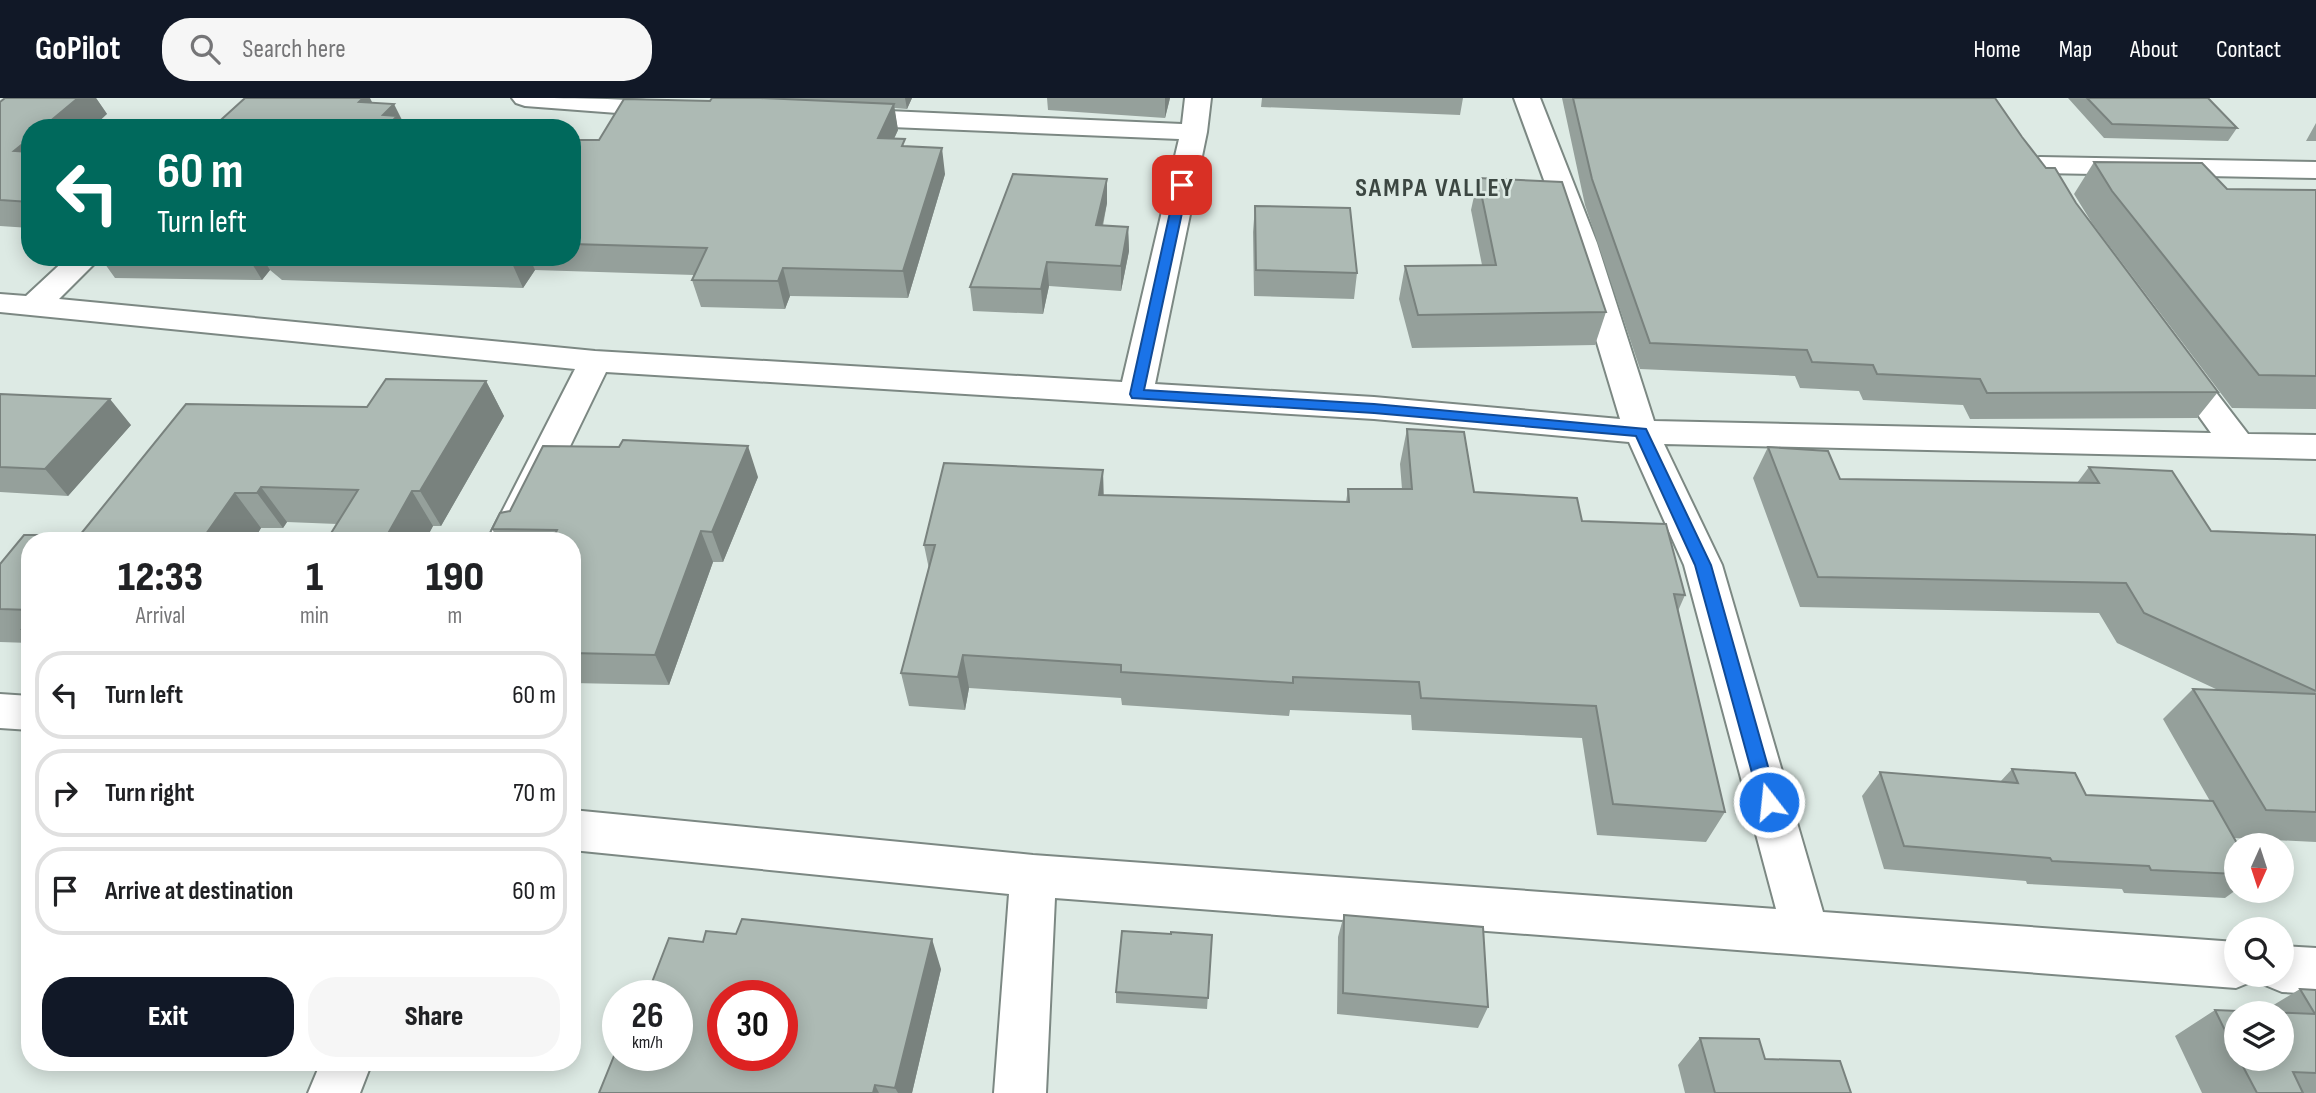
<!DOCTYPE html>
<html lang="en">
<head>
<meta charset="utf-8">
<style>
	body { margin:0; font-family:"Sofia Sans Condensed",sans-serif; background:#f6f6f6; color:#202124; height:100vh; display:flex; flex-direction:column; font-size:26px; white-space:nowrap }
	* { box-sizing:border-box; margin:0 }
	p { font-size:23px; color:#757577 }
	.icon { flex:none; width:38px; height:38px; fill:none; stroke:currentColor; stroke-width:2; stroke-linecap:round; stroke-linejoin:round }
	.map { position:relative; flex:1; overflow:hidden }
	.details { position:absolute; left:21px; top:434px; width:560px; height:539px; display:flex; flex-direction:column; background:#fff; border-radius:28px; box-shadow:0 4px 18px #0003 }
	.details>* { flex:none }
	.top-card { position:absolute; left:21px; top:21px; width:560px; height:147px; border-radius:28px; box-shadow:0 4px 18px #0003; background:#00695c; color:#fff; overflow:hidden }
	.needle { width:46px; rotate:183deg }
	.buttons { position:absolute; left:2224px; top:735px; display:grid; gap:14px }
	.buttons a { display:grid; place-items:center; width:70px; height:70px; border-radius:50%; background:#fff; box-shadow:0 4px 18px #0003; font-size:35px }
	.speed { position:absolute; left:602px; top:882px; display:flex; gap:14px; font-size:35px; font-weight:700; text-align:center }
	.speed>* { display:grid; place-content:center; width:91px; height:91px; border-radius:50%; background:#fff; box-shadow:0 4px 18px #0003; line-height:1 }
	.speed small { font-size:18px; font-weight:400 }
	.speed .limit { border:10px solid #d22; background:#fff; color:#111 }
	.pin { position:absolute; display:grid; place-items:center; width:60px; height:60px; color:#fff; margin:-30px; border-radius:14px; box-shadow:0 4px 10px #0006 }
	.me { position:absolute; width:77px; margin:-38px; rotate:344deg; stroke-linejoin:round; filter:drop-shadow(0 0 5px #0008) }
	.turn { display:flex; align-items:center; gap:24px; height:147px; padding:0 21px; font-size:32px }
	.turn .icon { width:91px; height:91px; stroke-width:2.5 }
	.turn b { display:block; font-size:49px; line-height:60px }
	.eta { display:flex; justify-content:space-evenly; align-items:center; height:119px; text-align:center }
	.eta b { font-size:42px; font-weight:800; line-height:49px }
	.action { display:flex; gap:14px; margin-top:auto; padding:14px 21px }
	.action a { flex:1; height:80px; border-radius:28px; background:#111827; color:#fff; font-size:28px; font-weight:800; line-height:80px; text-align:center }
	.action a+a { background:#f6f6f6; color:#202124 }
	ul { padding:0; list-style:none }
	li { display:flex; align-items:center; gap:21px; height:88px; margin:0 14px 10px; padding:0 7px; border:4px solid #e0e0e0; border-radius:28px }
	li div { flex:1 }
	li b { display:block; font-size:26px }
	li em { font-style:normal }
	header { display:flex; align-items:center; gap:42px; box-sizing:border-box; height:98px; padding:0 35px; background:#111827; color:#fff }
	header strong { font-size:33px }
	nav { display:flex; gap:38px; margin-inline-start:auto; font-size:24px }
	.search { width:490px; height:63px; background:#f6f6f6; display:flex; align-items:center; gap:18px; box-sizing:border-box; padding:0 24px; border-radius:28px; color:#757577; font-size:26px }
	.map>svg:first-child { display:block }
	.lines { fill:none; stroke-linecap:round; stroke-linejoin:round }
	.minor-casing { stroke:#7c8883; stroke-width:4 }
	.minor { fill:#fff; fill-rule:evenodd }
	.wall { fill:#95a09b; fill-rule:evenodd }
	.shaded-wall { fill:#79827e }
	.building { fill:#adbab4; stroke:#79827e; stroke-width:2; fill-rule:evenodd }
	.route { fill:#1a73e8; stroke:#114b97; stroke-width:2 }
	.labels { text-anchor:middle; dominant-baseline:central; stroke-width:5; stroke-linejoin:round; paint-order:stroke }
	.far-district-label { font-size:26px; font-weight:bold; letter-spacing:2px; fill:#3c4742; stroke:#ddeae4 }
</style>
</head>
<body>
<header>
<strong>GoPilot</strong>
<div class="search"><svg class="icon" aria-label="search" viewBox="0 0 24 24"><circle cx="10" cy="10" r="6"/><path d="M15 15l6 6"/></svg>Search here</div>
<nav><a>Home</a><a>Map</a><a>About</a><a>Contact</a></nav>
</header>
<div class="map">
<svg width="2316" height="995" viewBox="0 0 2316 995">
	<rect width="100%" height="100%" fill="#ddeae4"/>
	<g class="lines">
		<g class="minor-casing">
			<path id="minor" d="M512,0C564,0 629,0 679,6L683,11L679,16L670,19L525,8L516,5Z
				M1185,0H1211L1207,34L1155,286L1374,299L1620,321L1567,145L1514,0H1540L1597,145L1654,323L2211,335L2161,265L2166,258L2177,255L2188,258L2248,336L2316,337V361L1664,346L1722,467L1823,814L2236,844V877H2256L2253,883L2236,890L1055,800L1046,995H994L1009,796L572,752V712L1033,757L1776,811L1684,467L1629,344L1374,321L606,274L524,443H487L575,271L0,214V196L26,198L68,159H101L59,201L595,253L1122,284L1179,41L843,27L834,25L830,19L834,13L843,11L1182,26Z
				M2040,59L2316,64V80L2040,75L2030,73L2026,67L2030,61Z
				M0,596L30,598V632L0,630Z
				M2282,848L2316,850V896L2282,894L2265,887L2260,877H2282Z
				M321,964H372L360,995H308Z"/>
		</g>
		<use href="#minor" class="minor"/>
	</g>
	<path class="wall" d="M5,0H96L107,16L30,30V130L0,128V4Z
		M712,0H912L907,11L894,10L898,32L894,41L945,76L908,200L790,198L785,211L701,209L692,182L694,177L535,172L523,190L282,182L270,172L262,182L115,180L100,159H572V42H599L710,3Z
		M1047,0H1170L1165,20L1048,12Z
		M1262,0H1463L1460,17L1261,9Z
		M1562,0H1995L2022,39L2046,70L2076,105L2218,294L2197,320L1970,321L1963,307L1863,302L1859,293L1800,290L1795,278L1640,271L1585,107Z
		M2068,0H2208L2237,30L2228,43L2104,40Z
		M2316,25V43H2306Z
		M2094,64L2227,91L2316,92V311L2232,310L2092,125L2074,96Z
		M1478,80L1606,214L1595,247L1412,250L1399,201L1405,168L1482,167L1471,112Z
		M1107,81V105L1103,128L1128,129L1129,153L1121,193L1049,188L1043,216L973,213L970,189Z
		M1255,108L1357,175L1354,201L1254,198L1253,134Z
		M386,281L486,283L504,318L441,428H433L425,443H330L328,440L337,426L287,424L283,430H261L253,443H30V545L0,544V466L24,437H80L186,306L367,309Z
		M0,296L131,327L68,398L0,394Z
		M1407,331L1474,394L1582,423L1685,497L1678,513L1725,714L1706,744L1597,737L1582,640L1412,632L1411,617L1290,612L1289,618L1122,607L1121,600L969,590L965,612L909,608L901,575L929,471L924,447L1104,397L1346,404L1348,391H1402L1400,366Z
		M1768,349L1840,381L2077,385L2089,369L2211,433L2316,437V744L2234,740L2236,747V792L2225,800L2124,795L2122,791L2027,786L2026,783L1884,771L1862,698L1880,674L2000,684L2012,671L2086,697L2210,703L2163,621L2193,591L2218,592L2117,545L2099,515L1800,509L1753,380Z
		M758,379L723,464H713L669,587L572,585V443H499L492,431L510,413Z
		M1344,817L1488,909L1478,930L1337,916L1338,839Z
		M1171,836L1212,837L1207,911L1116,905V894Z
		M941,871L912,995H599L649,892Z
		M2300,891L2316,892V995H2202L2175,938L2215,912L2262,914ZM2236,915L2282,961H2236Z
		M1700,940L1765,961L1851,995H1685L1678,967Z"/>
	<path class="shaded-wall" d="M78,0H96L107,16L92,30H42Z
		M363,0H370L381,22L359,4Z
		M905,0H912L907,11Z
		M1165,0H1170L1165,20Z
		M394,6L406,30H386L383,17Z
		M894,6L898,32L882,66L878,40Z
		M30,40V75L14,53Z
		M942,50L945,76L908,200L903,173Z
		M1107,81V105L1097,152L1096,127Z
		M1128,129L1129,153L1121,193V168Z
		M248,159H262L270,172L262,182Z
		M513,159H529L535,172L523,190L511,163Z
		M1047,164L1049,188L1043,216L1041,191Z
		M783,170L790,198L785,211L778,183Z
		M486,283L504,318L441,428L420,393Z
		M110,301L131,327L68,398L45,371Z
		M748,348L758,379L723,464L712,434Z
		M1103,372L1104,406L1099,397Z
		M261,389L287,424L283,430L257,395Z
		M412,393L433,428L425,443H386L385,441Z
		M235,395L261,430L253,443H201Z
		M701,433L713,464L669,587L655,557Z
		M963,557L969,590L965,612L958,579Z
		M932,841L941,871L912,995H898L895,990Z
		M875,987L879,995H873Z"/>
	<path class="building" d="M5,0H78L42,30H30V40L14,53L30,54V104L0,102V4Z
		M245,0H363L359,4L394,6L383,17L397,18L386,30H212Z
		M712,0H761L894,6L878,40L905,41L902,48L942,50L903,173L783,170L778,183L692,182L707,150L572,146V42H599L624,1L710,3Z
		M1573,0H1995L2022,39L2046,70H2055L2076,105L2218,294L1987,295L1980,281L1877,276L1873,267L1812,264L1807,252L1650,245L1592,81Z
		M2087,0H2208L2237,30L2112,26Z
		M2094,64L2202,65L2227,91L2316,92V278L2259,277L2112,93Z
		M1013,76L1107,81L1096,127L1128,129L1121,168L1047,164L1041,191L970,189Z
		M1478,80L1562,84L1606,214L1418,217L1405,168L1496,167Z
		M1255,108L1350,110L1357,175L1256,172Z
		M402,159H513L511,163Z
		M386,281L486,283L420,393H412L385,441L328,440L358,392L261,389L257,395H235L201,443H30V512L0,511V466L24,437H80L186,306L367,309Z
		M0,296L110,301L45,371L0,369Z
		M1407,331L1464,334L1474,394L1577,400L1582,423L1666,426L1685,497L1674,496L1725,714L1613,706L1596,608L1421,600L1419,584L1293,579V585L1121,574V567L963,557L958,579L901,575L935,447H924L944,365L1103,372L1099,397L1349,404L1348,391H1412Z
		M623,342L748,348L712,434L701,433L655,557L572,555V443H552L557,432L492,431L500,415L510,413L543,348L619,349Z
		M1768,349L1828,353L1840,381L2099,385L2089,369L2172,373L2211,433L2316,437V593L2144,515L2126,485L1818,479Z
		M30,520V531H22Z
		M2193,591L2316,596V714L2266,712Z
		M2012,671L2075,675L2086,697L2213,703L2238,747H2236V776L2151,772L2149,768L2052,763L2050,760L1904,748L1880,674L2018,685Z
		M1344,817L1483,829L1488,909L1343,895Z
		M742,821L932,841L895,990L875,987L873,995H599L618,948V957H677V898H638L641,891L649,892L669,840L703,844L706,833L736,836ZM723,898H782V957H723Z
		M1122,833L1171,836V834L1212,837L1208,900L1116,894Z
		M2300,891L2316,892V975L2293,974L2303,995H2257L2239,961H2282V915H2236V955L2215,912L2315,916Z
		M1700,940L1759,941L1765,961L1840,963L1851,995H1715Z"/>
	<path class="route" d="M1182,83L1188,87L1144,292L1374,306L1646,331L1711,467L1778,704L1776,709L1769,712L1763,709L1760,704L1695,467L1636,338L1374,315L1132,300L1130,296L1176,87Z"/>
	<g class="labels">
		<g class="far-district-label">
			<text x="1435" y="90">SAMPA VALLEY</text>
		</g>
	</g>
</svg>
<div class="buttons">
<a><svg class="needle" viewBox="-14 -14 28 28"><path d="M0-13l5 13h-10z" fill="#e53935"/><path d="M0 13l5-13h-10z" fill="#757577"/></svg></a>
<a><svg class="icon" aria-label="search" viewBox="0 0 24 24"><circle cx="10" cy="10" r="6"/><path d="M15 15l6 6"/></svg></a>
<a><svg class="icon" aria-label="layers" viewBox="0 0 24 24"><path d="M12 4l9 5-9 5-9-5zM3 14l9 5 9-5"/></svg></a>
</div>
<div class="speed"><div>26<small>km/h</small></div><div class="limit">30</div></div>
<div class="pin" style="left:1182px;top:87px;background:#d93025"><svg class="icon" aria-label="arrive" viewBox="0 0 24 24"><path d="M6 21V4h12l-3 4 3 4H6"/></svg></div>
<svg class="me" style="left:1769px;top:704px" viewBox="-20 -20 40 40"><circle r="17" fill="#1a73e8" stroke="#fff" stroke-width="3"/><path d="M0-11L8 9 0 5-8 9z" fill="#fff"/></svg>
<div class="top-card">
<div class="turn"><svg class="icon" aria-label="left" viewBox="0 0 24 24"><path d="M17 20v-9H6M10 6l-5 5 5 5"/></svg><div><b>60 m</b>Turn left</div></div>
</div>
<section class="details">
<div class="eta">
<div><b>12:33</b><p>Arrival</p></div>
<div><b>1</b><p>min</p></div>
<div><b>190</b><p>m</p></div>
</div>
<ul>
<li><svg class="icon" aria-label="left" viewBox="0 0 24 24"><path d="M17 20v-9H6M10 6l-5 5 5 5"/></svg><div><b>Turn left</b></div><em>60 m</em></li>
<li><svg class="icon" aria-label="right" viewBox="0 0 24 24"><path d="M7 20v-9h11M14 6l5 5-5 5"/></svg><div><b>Turn right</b></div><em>70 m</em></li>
<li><svg class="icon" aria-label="arrive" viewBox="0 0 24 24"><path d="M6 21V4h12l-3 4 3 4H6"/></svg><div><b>Arrive at destination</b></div><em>60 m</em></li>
</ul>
<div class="action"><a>Exit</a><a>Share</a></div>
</section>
</div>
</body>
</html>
